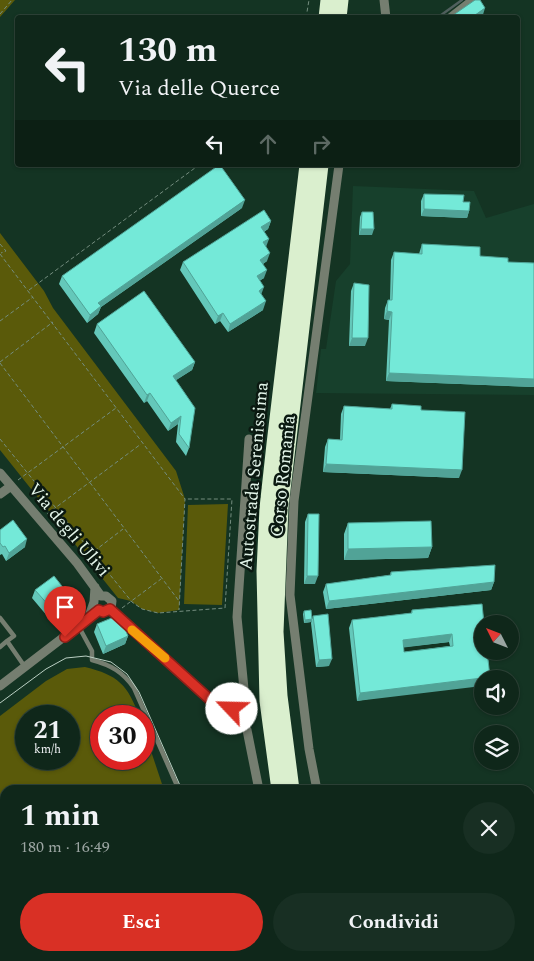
<!DOCTYPE html>
<html lang="it">
<head>
<meta charset="utf-8">
<style>
	body { margin:0; font-family:Spectral,serif; background:#182f23; color:#f1f3f6; height:100vh; display:flex; flex-direction:column; font-size:19px; white-space:nowrap }
	* { box-sizing:border-box; margin:0 }
	p { font-size:16px; color:#9ba5a2 }
	.icon { flex:none; width:28px; height:28px; fill:none; stroke:currentColor; stroke-width:2; stroke-linecap:round; stroke-linejoin:round }
	.map { position:relative; flex:1; overflow:hidden }
	.panel { position:absolute; left:0px; top:785px; width:535px; height:176px; display:flex; flex-direction:column; background:#0f271a; border-radius:15px 15px 0 0; box-shadow:0 1px 4px #0004,0 0 0 1px #2f4439 }
	.panel>* { flex:none }
	.top-card { position:absolute; left:15px; top:15px; width:505px; height:152px; border-radius:5px; box-shadow:0 1px 4px #0004,0 0 0 1px #2f4439; background:#0f271a; color:#f1f3f6; overflow:hidden }
	.needle { width:32px; rotate:312deg }
	.controls { position:absolute; left:474px; top:615px; display:grid; gap:10px }
	.controls a { display:grid; place-items:center; width:45px; height:45px; border-radius:50%; background:#0f271a; box-shadow:0 1px 4px #0004,0 0 0 1px #2f4439; font-size:25px }
	.speed { position:absolute; left:15px; top:705px; display:flex; gap:10px; font-size:25px; font-weight:700; text-align:center }
	.speed>* { display:grid; place-content:center; width:65px; height:65px; border-radius:50%; background:#0f271a; box-shadow:0 1px 4px #0004,0 0 0 1px #2f4439; line-height:1 }
	.speed small { font-size:12px; font-weight:400 }
	.speed .limit { border:8px solid #d22; background:#fff; color:#111 }
	.pin { position:absolute; display:grid; place-items:center; width:42px; height:42px; color:#fff; margin:-51px -21px; border-radius:50% 50% 50% 0; rotate:-45deg; box-shadow:0 0 5px #0007 }
	.pin .icon { rotate:45deg }
	.me { position:absolute; width:55px; margin:-28px; rotate:294deg; stroke-linejoin:round; filter:drop-shadow(0 0 4px #0008) }
	.turn { display:flex; align-items:center; gap:18px; height:105px; padding:0 20px; font-size:22px }
	.turn .icon { width:65px; height:65px; stroke-width:2.5 }
	.turn b { display:block; font-size:35px; line-height:42px }
	.lanes { display:flex; align-items:center; height:48px; padding:0 20px; background:#0003; justify-content:center; gap:25px; direction:ltr }
	.lanes .off { opacity:.35 }
	.round { display:grid; place-items:center; flex:none; width:52px; height:52px; border-radius:26px; background:#182f23 }
	.headline { display:flex; align-items:center; justify-content:space-between; height:85px; padding:0 20px }
	h1 { font-size:30px; font-weight:700; line-height:38px }
	.action { display:flex; gap:10px; margin-top:auto; padding:10px 20px }
	.action a { flex:1; height:58px; border-radius:30px; background:#d93025; color:#fff; font-size:20px; font-weight:700; line-height:58px; text-align:center }
	.action a+a { background:#182f23; color:#f1f3f6 }
	.map>svg:first-child { display:block }
	.built { fill:#17402c }
	.green { fill:#5a5a0a; fill-rule:evenodd }
	.lines { fill:none; stroke-linecap:round; stroke-linejoin:round }
	.stream { stroke:#50605e; stroke-width:2.5 }
	.path { stroke:#748d7f; stroke-width:1; stroke-dasharray:4 2.5; stroke-linecap:butt }
	.service { stroke:#757e70; stroke-width:4.5 }
	.minor { stroke:#757e70; stroke-width:9 }
	.motorway { stroke:#daefce; stroke-width:15 }
	.tram { stroke:#bacfc3; stroke-width:1 }
	.rail-casing { stroke:#bacfc3; stroke-width:4.5 }
	.rail { stroke:#0b1911; stroke-width:2.5; stroke-dasharray:8; stroke-linecap:butt }
	.wall { fill:#64c8ba; fill-rule:evenodd }
	.shaded-wall { fill:#51a397 }
	.building { fill:#74e9d8; stroke:#51a397; fill-rule:evenodd }
	.route-casing { stroke:#8d1f18; stroke-width:12 }
	.route { stroke:#d93025; stroke-width:9 }
	.slow { stroke:#f59e0b; stroke-width:9 }
	.labels { text-anchor:middle; dominant-baseline:central; stroke-width:5; stroke-linejoin:round; paint-order:stroke }
	.street-label { font-size:18px; fill:#e2f4e9; stroke:#0b1911 }
</style>
</head>
<body>
<div class="map">
<svg width="534" height="961" viewBox="0 0 534 961">
	<rect width="100%" height="100%" fill="#143423"/>
	<path class="built" d="M353,186L474,191L486,218L534,204V395L316,393L321,349H326L336,281L350,264Z"/>
	<path class="green" d="M0,0H15L0,17Z
		M0,233L44,291L53,308L176,471L185,499L179,610L158,613L142,609L131,601L118,598L0,450Z
		M228,504L222,605L184,604L188,505Z
		M85,667C118,675 128,685 139,716H101V759H144V730L164,790H5V840L0,833V716L46,681L67,669ZM26,716H69V759H26Z
		M79,956H221L223,961H81Z"/>
	<g class="lines">
		<path class="stream" d="M437,18L462,0"/>
		<path class="path" d="M0,14L12,0
			M306,18L309,0
			M0,244L6,251L1,253
			M0,254L185,499L179,610
			M29,290L199,165
			M0,321L33,297
			M0,362L53,322
			M0,363L179,601
			M0,439L132,602L142,609L158,613L225,608L232,499H185
			M18,480L116,408
			M47,514L141,444
			M84,559L123,529
			M122,608L161,579
			M476,956L481,961"/>
		<path class="service" d="M0,618L14,636L7,641L25,667
			M79,627L92,651V660C111,665 123,672 134,688L179,790
			M0,647L7,641
			M253,956L255,961
			M410,956L414,961
			M438,956L442,961"/>
		<path class="minor" d="M384,0L386,18
			M450,18L473,0
			M0,473L77,563L101,596
			M0,494L11,486
			M101,596H106L112,601L111,609L106,611
			M111,609L216,705C232,713 244,708 244,689L237,617L249,439
			M88,619L94,602L95,587
			M0,686L99,610
			M236,708L247,730L259,790
			M317,790L309,749L290,595L294,501L339,165
			M302,956L304,961
			M379,956L384,961
			M492,956L497,961"/>
		<path class="motorway" d="M326,18L328,0
			M339,18L341,0
			M279,790L267,701L264,571L267,508L274,444L307,165
			M292,790L280,696L276,632L281,507L321,165
			M317,956L318,961
			M331,956L333,961"/>
		<path class="tram" d="M0,703L46,669L66,658L86,656L111,662L127,674L139,692L182,790
			M250,956L252,961"/>
		<g class="rail-casing">
			<path id="rail" d="M530,893L534,881
				M530,932L534,920
				M508,961L510,956
				M521,961L522,956"/>
		</g>
		<use href="#rail" class="rail"/>
	</g>
	<path class="wall" d="M424,194L463,202L469,211L467,218L421,216V201Z
		M242,208L101,307L98,314L87,323L59,284L62,276Z
		M362,212L372,235H359L360,217Z
		M271,221L268,229L264,232L267,261L263,264L264,278L259,281L263,310L228,332L220,321L215,324L180,270L183,262Z
		M422,244L508,262L534,263V387L386,381L389,320L384,319L385,308L388,300H390L391,260L394,252L419,254Z
		M354,283L365,346H349L351,291Z
		M97,324L195,362L192,370L176,380L189,448L186,456L176,442L178,424L168,431L147,401L144,403L94,333Z
		M392,404L421,410L459,478L323,472L325,447L328,439L340,440L341,414L344,406L390,409Z
		M308,514L315,584H304L305,522Z
		M348,523L432,547L428,558L344,560V534Z
		M0,530L25,547L6,561L2,554L0,555Z
		M391,572L494,582L491,590L326,609L323,592L326,584L390,575Z
		M35,590L66,603L48,617L32,598Z
		M482,604L490,677V679H482L357,701L349,628L352,620L411,613L412,610ZM449,642L450,646L404,652V647Z
		M304,611L312,619L311,622L304,623L303,614Z
		M313,616L329,666L316,667L311,623Z
		M97,624L128,636L125,644L103,654L94,632Z
		M25,956H56L60,961H29Z"/>
	<path class="shaded-wall" d="M485,8L482,18H471Z
		M245,200L242,208L101,307L98,314L87,323L90,315L98,303Z
		M424,209L469,211L467,218L421,216Z
		M271,221L268,229L258,235L261,227Z
		M361,229H374L372,235H359Z
		M269,239L266,247L263,242Z
		M270,253L267,261L257,268L260,260Z
		M267,270L264,278L254,284L257,276Z
		M264,287L261,295L259,291Z
		M266,301L263,310L228,332L230,324Z
		M387,311L392,312L389,320L384,319Z
		M223,313L220,321L215,324L218,316Z
		M352,338H368L365,346H349Z
		M195,362L192,370L170,384L173,376Z
		M389,373L534,379V387L386,381Z
		M150,393L147,401L144,403L147,395Z
		M181,416L178,424L168,431L171,423Z
		M326,464L462,470L459,478L323,472Z
		M27,539L25,547L6,561L9,553Z
		M432,547L428,558L344,560L348,549Z
		M307,576H318L315,584H304Z
		M494,582L491,590L326,609L329,601Z
		M69,595L66,603L48,617L51,608Z
		M312,619L311,622L304,623L305,620Z
		M452,634L449,642L400,648L403,640Z
		M128,636L125,644L103,654L106,646Z
		M332,659L329,666L316,667L319,660Z
		M490,677V679H482V686L357,701L360,693Z
		M5,932V941L0,943V933Z"/>
	<path class="building" d="M475,0H480L485,8L471,18H449Z
		M219,165H220L245,200L98,303L101,306L90,315L62,276Z
		M424,194L464,195L463,202H470L469,211L424,209Z
		M264,210L271,221L261,227L269,239L263,242L270,253L260,260L267,270L257,276L264,287L259,291L266,301L230,324L223,313L218,316L183,262Z
		M362,212H373L374,229H361Z
		M422,244L480,247V256L508,258V262L534,263V379L389,373L392,312L387,311L388,300H392L394,252L422,254Z
		M354,283L369,285L368,338H352Z
		M144,291L195,362L173,376L195,408L189,448L179,434L181,416L171,423L150,393L147,395L97,324Z
		M392,404L421,406V410L465,412L462,470L326,464L328,439L342,440L344,406L392,409Z
		M308,514H319L318,576H307Z
		M13,520L27,539L9,553L5,546L3,547L0,543V530Z
		M431,521L432,547L348,549V523Z
		M495,565L494,582L329,601L326,584L391,575V572Z
		M54,576L69,595L51,608L35,590Z
		M482,604L484,624H482V651H487L490,677L360,693L352,620L412,613V610ZM452,634L453,646L404,652L403,640Z
		M311,610L312,619L305,620L304,611Z
		M328,614L332,659L319,660L313,616Z
		M119,615L128,636L106,646L97,624Z
		M2,918H5V932L0,933V919Z
		M38,956H56L60,961H41Z"/>
	<g class="lines">
		<g class="route-casing">
			<path id="route" d="M65,637L99,610L103,612L110,609L216,705L223,708L232,709"/>
		</g>
		<use href="#route" class="route"/>
		<path class="slow" d="M132,630L165,658"/>
	</g>
	<g class="labels">
		<g class="street-label">
			<text transform="translate(254 476) rotate(-85)">Autostrada Serenissima</text>
			<text transform="translate(283 476) rotate(-84)">Corso Romania</text>
			<text transform="translate(69 530) rotate(50)">Via degli Ulivi</text>
		</g>
	</g>
</svg>
<div class="controls">
<a><svg class="needle" viewBox="-14 -14 28 28"><path d="M0-13l5 13h-10z" fill="#e53935"/><path d="M0 13l5-13h-10z" fill="#9ba5a2"/></svg></a>
<a><svg class="icon" aria-label="sound" viewBox="0 0 24 24"><path d="M4 9h4l5-4v14l-5-4H4zM17 9q2 3 0 6"/></svg></a>
<a><svg class="icon" aria-label="layers" viewBox="0 0 24 24"><path d="M12 4l9 5-9 5-9-5zM3 14l9 5 9-5"/></svg></a>
</div>
<div class="speed"><div>21<small>km/h</small></div><div class="limit">30</div></div>
<div class="pin" style="left:65px;top:637px;background:#d93025"><svg class="icon" aria-label="arrive" viewBox="0 0 24 24"><path d="M6 21V4h12l-3 4 3 4H6"/></svg></div>
<svg class="me" style="left:232px;top:709px" viewBox="-20 -20 40 40"><circle r="19" fill="#fff"/><path d="M0-13L10 11 0 6-10 11z" fill="#d93025"/></svg>
<div class="top-card">
<div class="turn"><svg class="icon" aria-label="left" viewBox="0 0 24 24"><path d="M17 20v-9H6M10 6l-5 5 5 5"/></svg><div><b>130 m</b>Via delle Querce</div></div>
<div class="lanes"><svg class="icon" aria-label="left" viewBox="0 0 24 24"><path d="M17 20v-9H6M10 6l-5 5 5 5"/></svg><svg class="icon off" aria-label="ahead" viewBox="0 0 24 24"><path d="M12 20V5M6 11l6-6 6 6"/></svg><svg class="icon off" aria-label="right" viewBox="0 0 24 24"><path d="M7 20v-9h11M14 6l5 5-5 5"/></svg></div>
</div>
<section class="panel">
<div class="headline"><div><h1>1 min</h1><p>180 m · 16:49</p></div><a class="round"><svg class="icon" aria-label="close" viewBox="0 0 24 24"><path d="M6 6l12 12M18 6L6 18"/></svg></a></div>
<div class="action"><a>Esci</a><a>Condividi</a></div>
</section>
</div>
</body>
</html>
